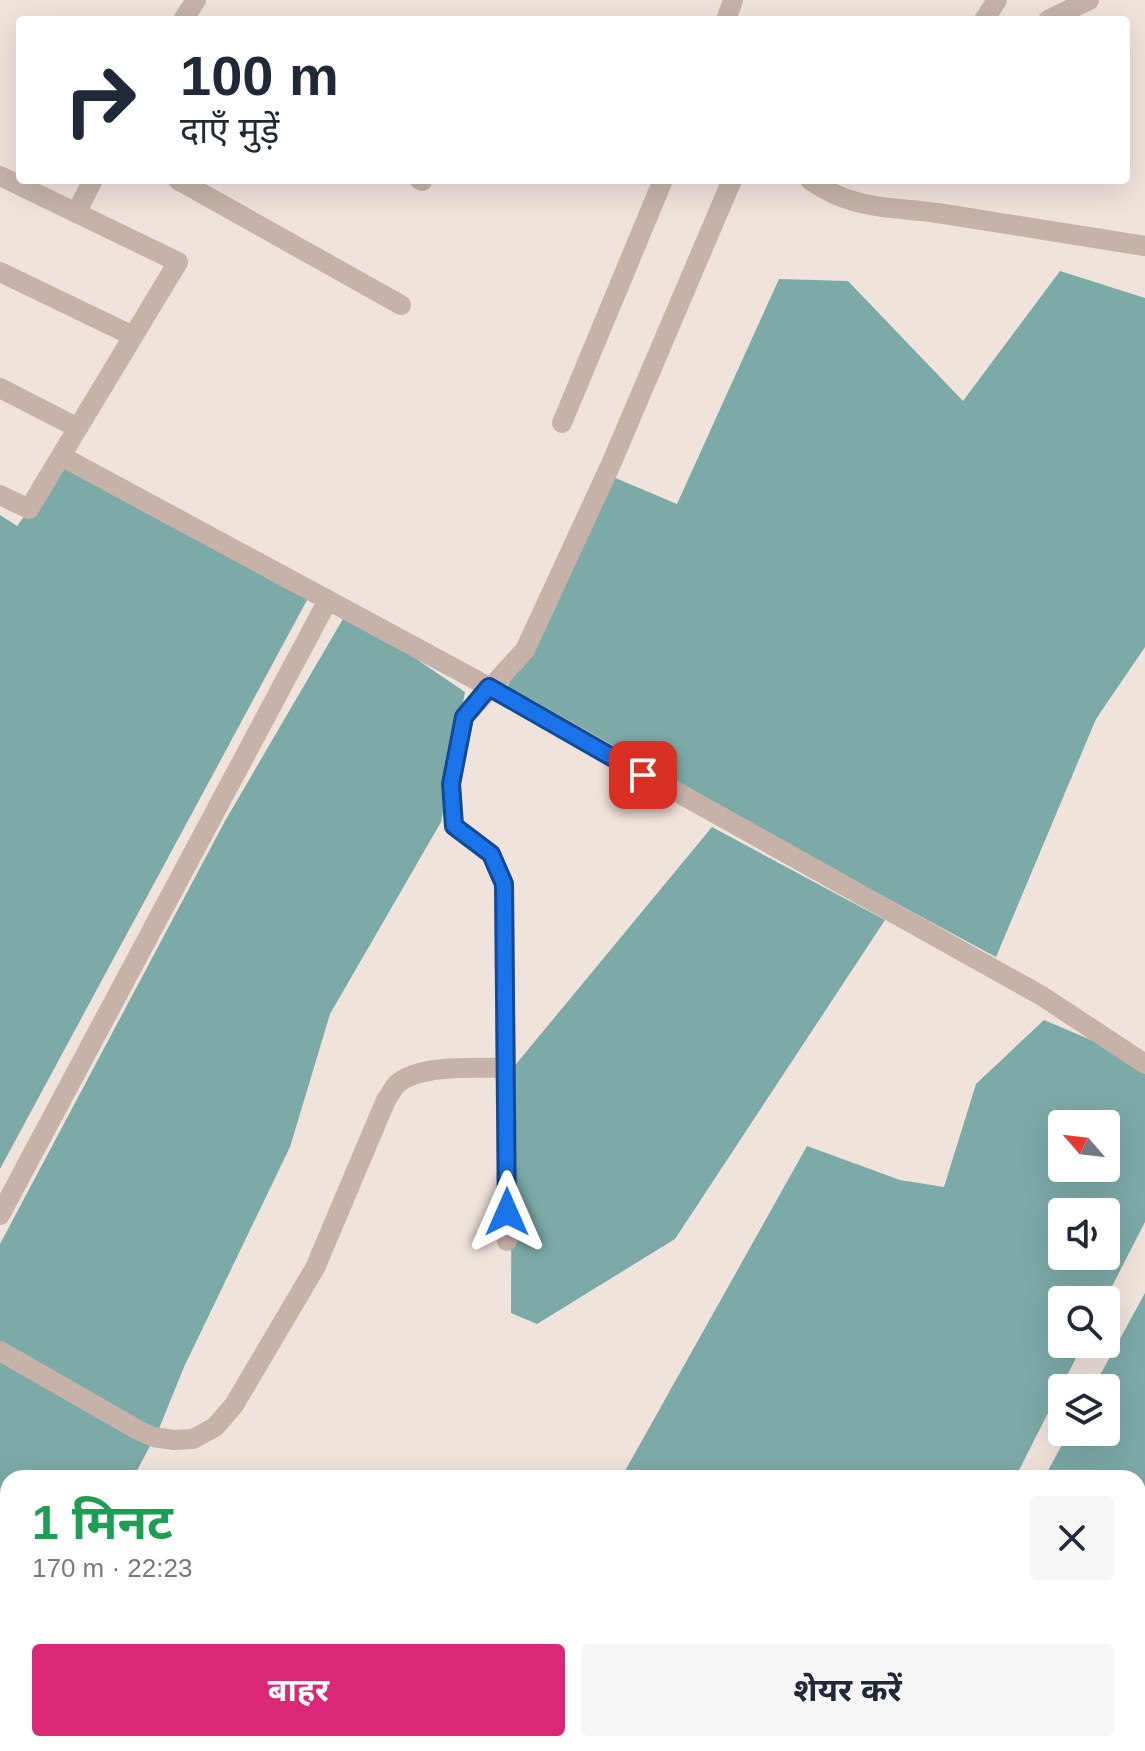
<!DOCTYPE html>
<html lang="hi">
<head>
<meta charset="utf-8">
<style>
	body { margin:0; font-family:Helvetica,"Noto Sans Devanagari",sans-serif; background:#f6f6f7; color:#1f2937; height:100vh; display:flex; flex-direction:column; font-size:30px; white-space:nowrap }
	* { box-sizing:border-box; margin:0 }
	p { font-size:26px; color:#747a83 }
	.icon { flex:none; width:44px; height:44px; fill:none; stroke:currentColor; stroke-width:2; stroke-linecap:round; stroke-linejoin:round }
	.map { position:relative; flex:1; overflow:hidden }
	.details { position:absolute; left:0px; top:1470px; width:1146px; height:282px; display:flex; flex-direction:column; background:#fff; border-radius:24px 24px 0 0; box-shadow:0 8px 32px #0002 }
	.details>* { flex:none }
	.banner { position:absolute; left:16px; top:16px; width:1114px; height:168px; border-radius:8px; box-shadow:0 8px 32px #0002; background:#fff; color:#1f2937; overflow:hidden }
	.needle { width:52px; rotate:298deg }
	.buttons { position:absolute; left:1048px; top:1110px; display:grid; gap:16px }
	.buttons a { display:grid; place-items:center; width:72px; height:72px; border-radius:8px; background:#fff; box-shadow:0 8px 32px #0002; font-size:40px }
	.pin { position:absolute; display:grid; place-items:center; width:68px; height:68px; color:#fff; margin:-34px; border-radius:16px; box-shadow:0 4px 12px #0006 }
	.me { position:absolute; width:88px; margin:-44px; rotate:0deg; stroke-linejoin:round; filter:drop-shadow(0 0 6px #0008) }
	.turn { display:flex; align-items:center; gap:28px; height:168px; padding:0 32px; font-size:36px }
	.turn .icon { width:104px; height:104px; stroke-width:2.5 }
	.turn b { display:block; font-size:56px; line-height:68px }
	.round { display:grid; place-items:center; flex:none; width:84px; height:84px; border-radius:8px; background:#f6f6f7 }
	.overview { display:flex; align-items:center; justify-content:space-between; height:136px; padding:0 32px }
	h1 { font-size:48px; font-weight:700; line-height:60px; color:#1e9e55 }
	.action { display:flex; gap:16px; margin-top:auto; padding:16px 32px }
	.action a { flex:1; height:92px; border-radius:8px; background:#db2777; color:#fff; font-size:32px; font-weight:700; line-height:92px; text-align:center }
	.action a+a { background:#f6f6f7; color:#1f2937 }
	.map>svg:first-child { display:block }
	.water { fill:#7caaa7; fill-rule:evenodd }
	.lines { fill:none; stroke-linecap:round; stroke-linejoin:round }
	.minor { stroke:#c6b2a8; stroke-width:20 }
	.route-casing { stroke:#114b97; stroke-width:20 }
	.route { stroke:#1a73e8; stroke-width:14 }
</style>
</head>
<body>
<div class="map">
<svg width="1145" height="1751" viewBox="0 0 1145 1751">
	<rect width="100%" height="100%" fill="#efe3db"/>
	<path class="water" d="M1060,271L1145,298V647L1096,719L996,957L504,692L565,579L613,477L677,504L779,279L848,281L963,401Z
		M70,455L313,589L0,1169V515L17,526Z
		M347,612L465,692L441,822L330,1014L290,1147L184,1367L158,1431L133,1478H8V1553L0,1549V1244L225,821Z
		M712,827L885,920L675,1239L537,1324L511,1313L512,1069Z
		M1044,1020L1145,1063V1222L1105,1300H1062V1344H1083L1015,1478H621L807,1146L900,1180L944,1187L976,1084ZM1062,1124H1106V1168H1062ZM1062,1212H1106V1256H1062Z
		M1145,1293V1665L1138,1677V1478H1044L1069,1432H1106V1388H1093Z
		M0,1561L8,1564V1714L0,1727Z
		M265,1744H872L869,1751H253Z
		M898,1744H1101L1097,1751H894Z"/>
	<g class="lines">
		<path class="minor" d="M183,20L196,0
			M726,20L733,0
			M984,20L997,0
			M1048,20L1089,0
			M0,176L178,262L29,509L0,495
			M178,180L401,305
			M420,180L422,181
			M810,180C856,212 892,206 944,214C1011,225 1078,235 1145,246
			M76,213L93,180
			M0,272L133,336
			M0,388L78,428
			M562,423L663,180
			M61,456L489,687L1042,996L1145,1064
			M0,1215L328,600
			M507,1241L504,884L491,854L454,826L451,784L464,717L525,650L611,464L732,180
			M0,1351L138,1430L153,1437L174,1440L193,1439L215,1427L234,1405L315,1268L386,1100C390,1095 393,1088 397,1084C419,1064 477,1068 506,1068"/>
	</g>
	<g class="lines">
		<g class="route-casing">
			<path id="route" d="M507,1212L504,884L491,854L454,826L451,784L464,717L489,687L643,775"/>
		</g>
		<use href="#route" class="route"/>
	</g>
</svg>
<div class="buttons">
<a><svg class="needle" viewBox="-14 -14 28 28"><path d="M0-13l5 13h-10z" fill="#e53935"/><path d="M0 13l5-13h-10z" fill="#747a83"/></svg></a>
<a><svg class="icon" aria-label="sound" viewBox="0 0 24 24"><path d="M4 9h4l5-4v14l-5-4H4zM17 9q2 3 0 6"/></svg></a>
<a><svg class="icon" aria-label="search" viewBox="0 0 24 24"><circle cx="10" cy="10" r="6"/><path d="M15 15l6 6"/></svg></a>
<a><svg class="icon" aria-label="layers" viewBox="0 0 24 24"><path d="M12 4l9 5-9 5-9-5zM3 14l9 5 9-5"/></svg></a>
</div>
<div class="pin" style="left:643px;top:775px;background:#d93025"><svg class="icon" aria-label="arrive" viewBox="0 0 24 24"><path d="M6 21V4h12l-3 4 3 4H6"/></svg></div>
<svg class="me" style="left:507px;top:1212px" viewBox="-20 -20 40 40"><path d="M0-17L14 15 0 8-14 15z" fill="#1a73e8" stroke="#fff" stroke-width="4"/></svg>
<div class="banner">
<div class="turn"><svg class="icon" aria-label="right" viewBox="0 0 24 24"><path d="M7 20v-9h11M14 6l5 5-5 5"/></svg><div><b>100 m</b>दाएँ मुड़ें</div></div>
</div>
<section class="details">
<div class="overview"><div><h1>1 मिनट</h1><p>170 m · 22:23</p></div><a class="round"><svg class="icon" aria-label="close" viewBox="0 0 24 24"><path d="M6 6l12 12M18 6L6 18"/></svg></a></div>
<div class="action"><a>बाहर</a><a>शेयर करें</a></div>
</section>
</div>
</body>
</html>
